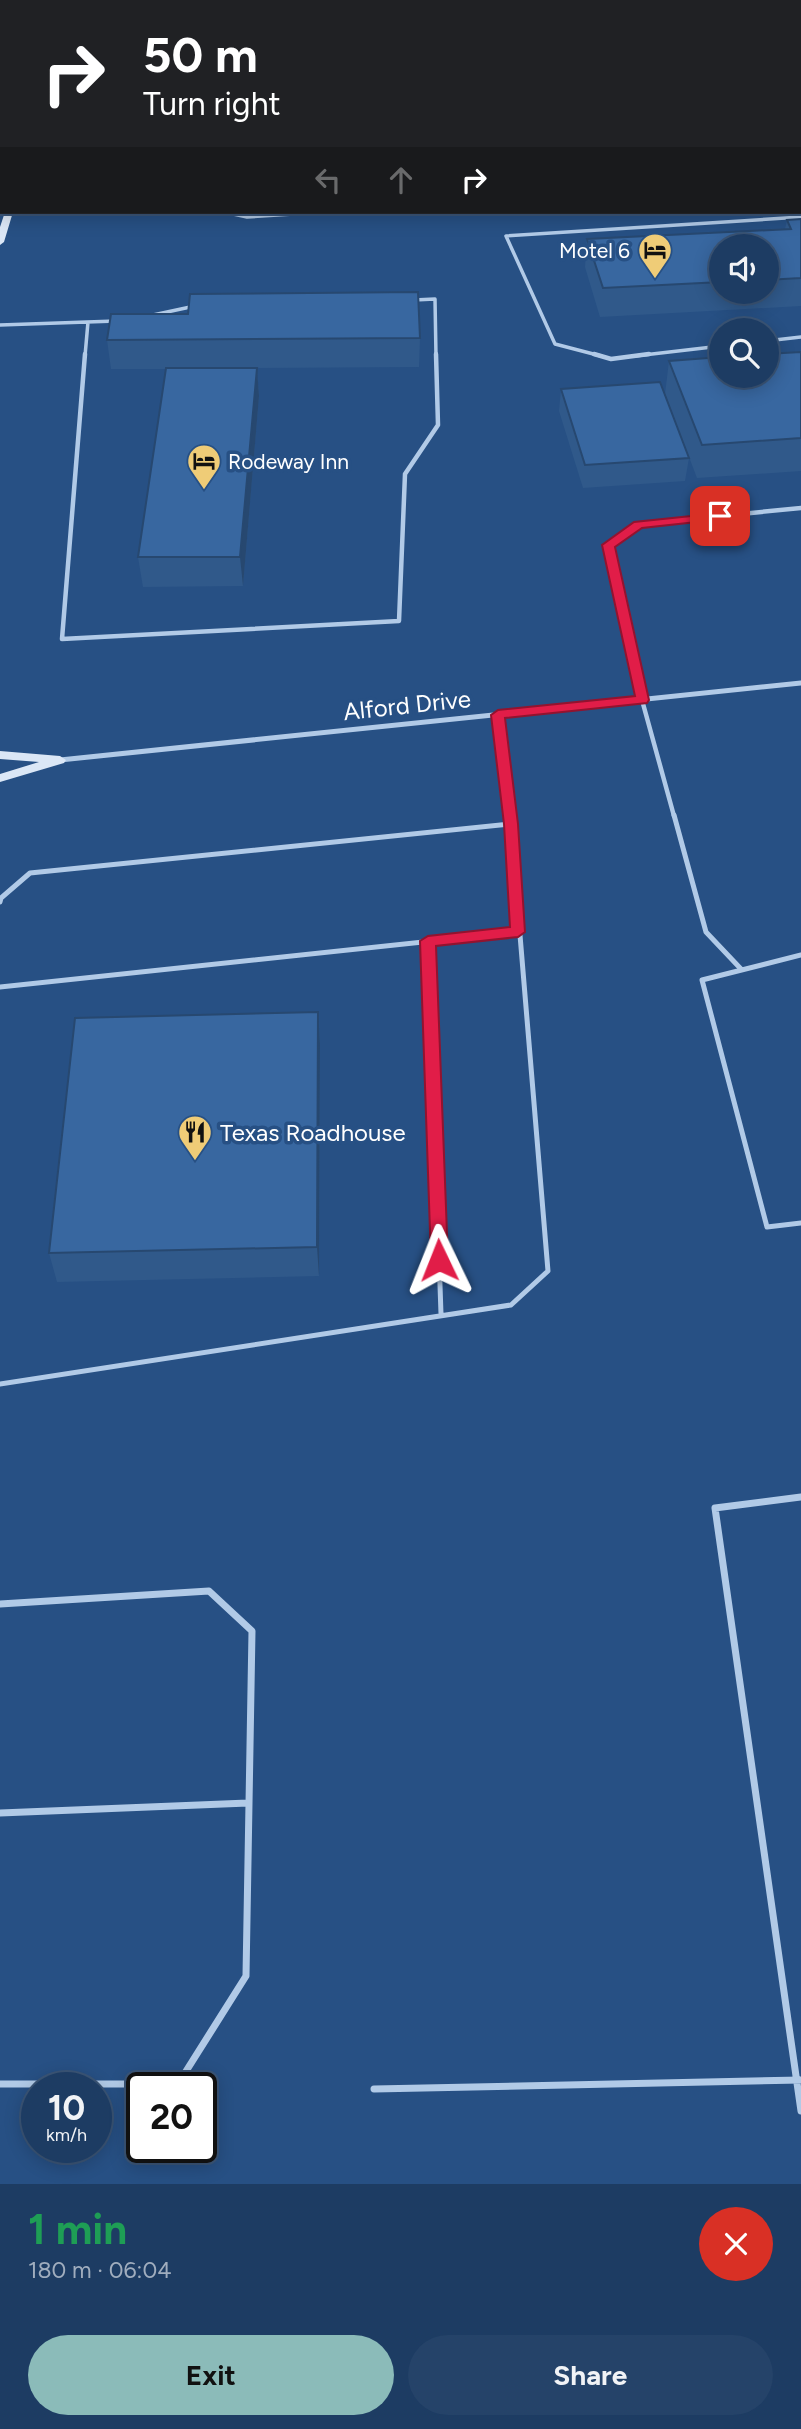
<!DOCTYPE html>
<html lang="en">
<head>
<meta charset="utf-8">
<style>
	body { margin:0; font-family:Figtree,sans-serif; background:#254369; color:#f1f3f6; height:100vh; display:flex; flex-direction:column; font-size:26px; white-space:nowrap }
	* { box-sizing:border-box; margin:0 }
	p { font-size:23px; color:#a0adbe }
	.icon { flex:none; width:38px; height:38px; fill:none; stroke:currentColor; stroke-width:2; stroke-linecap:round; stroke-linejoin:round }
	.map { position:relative; height:2184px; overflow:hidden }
	.drawer { display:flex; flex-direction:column; background:#1d3c63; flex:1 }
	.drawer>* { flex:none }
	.banner { position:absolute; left:0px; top:0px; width:802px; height:214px; box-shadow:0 4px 18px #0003,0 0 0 2px #3b5678; background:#202124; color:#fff; overflow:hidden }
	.fabs { position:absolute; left:709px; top:234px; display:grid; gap:14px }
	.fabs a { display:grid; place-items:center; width:70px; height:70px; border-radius:50%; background:#1d3c63; box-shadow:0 4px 18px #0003,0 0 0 2px #3b5678; font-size:35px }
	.speed { position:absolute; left:21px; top:2072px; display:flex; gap:14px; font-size:35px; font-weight:700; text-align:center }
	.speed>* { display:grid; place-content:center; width:91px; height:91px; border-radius:50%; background:#1d3c63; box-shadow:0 4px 18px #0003,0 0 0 2px #3b5678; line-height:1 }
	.speed small { font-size:18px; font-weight:400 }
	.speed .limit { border:4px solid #111; border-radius:10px; background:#fff; color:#111 }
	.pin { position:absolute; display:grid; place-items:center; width:60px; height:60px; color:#fff; margin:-30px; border-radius:14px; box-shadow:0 4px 10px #0006 }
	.me { position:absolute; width:77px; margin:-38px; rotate:358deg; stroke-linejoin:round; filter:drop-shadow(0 0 5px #0008) }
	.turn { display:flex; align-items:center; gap:24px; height:147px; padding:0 28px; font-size:32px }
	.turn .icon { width:91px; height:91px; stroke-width:2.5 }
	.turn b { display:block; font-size:49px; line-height:60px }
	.lanes { display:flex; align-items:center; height:66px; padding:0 28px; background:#0003; justify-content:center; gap:35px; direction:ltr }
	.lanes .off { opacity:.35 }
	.round { display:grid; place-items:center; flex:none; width:74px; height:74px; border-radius:37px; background:#254369 }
	.headline { display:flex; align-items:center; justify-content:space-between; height:119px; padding:0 28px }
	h1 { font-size:42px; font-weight:700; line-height:52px; color:#1e9e55 }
	.cta { display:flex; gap:14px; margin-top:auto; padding:14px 28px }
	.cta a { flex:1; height:80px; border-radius:42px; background:#8bbbb9; color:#111; font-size:28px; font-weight:700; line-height:80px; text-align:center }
	.cta a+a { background:#254369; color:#f1f3f6 }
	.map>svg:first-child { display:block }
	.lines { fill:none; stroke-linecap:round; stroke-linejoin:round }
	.lane-far3 { stroke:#b1cae7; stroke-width:3.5 }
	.lane-far2 { stroke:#b1cae7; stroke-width:4.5 }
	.lane-far1 { stroke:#b1cae7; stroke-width:5 }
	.lane { stroke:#b1cae7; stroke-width:7 }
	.street { stroke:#b1cae7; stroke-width:5 }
	.secondary { fill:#dbe7f6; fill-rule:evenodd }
	.primary { fill:#f3f7fe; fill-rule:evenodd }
	.wall { fill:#30598a; fill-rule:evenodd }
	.shaded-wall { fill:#274870 }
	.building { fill:#3867a0; stroke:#274870; stroke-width:2 }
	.route { fill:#e11d48; stroke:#92132f; stroke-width:2 }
	.labels { text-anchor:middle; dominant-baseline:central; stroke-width:7; stroke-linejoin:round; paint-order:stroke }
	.far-poi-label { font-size:21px; fill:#fff; stroke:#275084; text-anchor:end }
	.street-label { font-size:24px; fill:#fff; stroke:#275084 }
	.poi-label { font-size:24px; fill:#fff; stroke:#275084; text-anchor:start }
</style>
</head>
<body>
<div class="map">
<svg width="801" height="2184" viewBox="0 0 801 2184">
	<rect width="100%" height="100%" fill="#275084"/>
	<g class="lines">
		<path class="lane-far3" d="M224,212L247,217L325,212
			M523,212H541
			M414,300L435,299L436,356
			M153,315L195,306
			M0,325L116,321
			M766,341L801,337
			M85,356L88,322
			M601,356L555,344L506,236L801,217
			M635,356L721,346"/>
		<path class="lane-far2" d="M85,354L62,639L399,621L405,474L438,425L436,354
			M594,354L611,359L649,354
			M498,715L510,816
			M674,816L642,700L608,546L639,524L801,508"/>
		<path class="lane-far1" d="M674,815L706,932L741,969
			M0,902L1,898L30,873L511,824
			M428,941L441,1314
			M801,955L702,980L767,1227L801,1223
			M0,987L518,932
			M0,1384L511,1305L548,1271L510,815"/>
		<path class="lane" d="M801,1497L715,1508L801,2111
			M0,1604L209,1591L252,1631L246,1976L178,2084H0
			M0,1813L248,1803
			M374,2089L801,2080"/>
		<path class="street" d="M60,760L801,683"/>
		<path class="secondary" d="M215,0H223L214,2Z
			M0,18H2V22H0Z
			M5,212H13L4,242L0,245V227Z
			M0,751L60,756L66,760L64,763L0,782V774L39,762L0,759Z"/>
		<path class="primary" d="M237,0H249L236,2Z"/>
	</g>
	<path class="wall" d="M494,0H626L627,2H495Z
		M801,219V306L600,317L585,267L587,239L785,229L787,220ZM721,247H766V292H721Z
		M420,338L419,367L257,368L259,396L243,586L143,587L138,557L166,369H111L107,340Z
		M801,352V471L697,478L665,394L669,361Z
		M561,389L689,458L685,481L583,488L559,411Z
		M318,1012L320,1044L319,1276L57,1282L49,1253Z"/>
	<path class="shaded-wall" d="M257,368L259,396L243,586L240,557Z
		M318,1012L320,1044L319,1276L317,1247Z"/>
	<path class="building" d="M523,0H626L627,2H523Z
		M801,219V278L766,280V247H721V282L603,288L587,239L791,229L787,220Z
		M418,292L420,338L107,340L111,314H188L190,294Z
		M801,352V438L702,445L669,361L721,357V376H766V354Z
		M166,368H257L240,557H138Z
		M660,382L689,458L585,465L561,389Z
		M318,1012L317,1247L49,1253L75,1018Z"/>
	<path class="route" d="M720,513L726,516L724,519L642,528L615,547L649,700L647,703L505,718L518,824L525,932L518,937L436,946L448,1260L445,1266L439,1268L433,1266L431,1260L420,941L428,936L510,927L504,824L491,715L498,710L635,696L602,545L634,522Z"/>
	<defs>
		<g id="hotel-pin" transform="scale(1.75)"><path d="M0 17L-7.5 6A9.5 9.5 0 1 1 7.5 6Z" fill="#efcc77" stroke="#275084"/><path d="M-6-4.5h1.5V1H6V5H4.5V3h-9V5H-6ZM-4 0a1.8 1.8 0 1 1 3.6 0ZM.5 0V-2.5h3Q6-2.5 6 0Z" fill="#111"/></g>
		<g id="restaurant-pin" transform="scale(1.75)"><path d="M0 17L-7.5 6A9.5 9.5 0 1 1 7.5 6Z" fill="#efcc77" stroke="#275084"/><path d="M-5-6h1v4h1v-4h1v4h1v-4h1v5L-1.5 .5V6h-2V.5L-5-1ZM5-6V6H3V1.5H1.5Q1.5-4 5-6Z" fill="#111"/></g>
	</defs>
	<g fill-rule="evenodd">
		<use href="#hotel-pin" x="655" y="250"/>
		<use href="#hotel-pin" x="204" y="461"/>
		<use href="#restaurant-pin" x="195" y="1132"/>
	</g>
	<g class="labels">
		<g class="far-poi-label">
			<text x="630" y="250">Motel 6</text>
			<text x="228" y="461" text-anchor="start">Rodeway Inn</text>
		</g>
		<g class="street-label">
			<text transform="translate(407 705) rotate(-6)">Alford Drive</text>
		</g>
		<g class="poi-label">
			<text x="220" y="1132">Texas Roadhouse</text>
		</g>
	</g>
</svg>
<div class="fabs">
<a><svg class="icon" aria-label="sound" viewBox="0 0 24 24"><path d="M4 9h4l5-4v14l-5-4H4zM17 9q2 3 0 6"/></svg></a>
<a><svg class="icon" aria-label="search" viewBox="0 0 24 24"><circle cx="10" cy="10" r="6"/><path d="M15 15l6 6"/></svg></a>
</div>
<div class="speed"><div>10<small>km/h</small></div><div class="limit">20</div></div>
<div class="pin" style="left:720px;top:516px;background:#d93025"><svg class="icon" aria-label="arrive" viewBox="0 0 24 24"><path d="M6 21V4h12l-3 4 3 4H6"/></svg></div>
<svg class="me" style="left:439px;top:1260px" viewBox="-20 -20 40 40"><path d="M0-17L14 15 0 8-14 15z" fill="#e11d48" stroke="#fff" stroke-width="4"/></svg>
<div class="banner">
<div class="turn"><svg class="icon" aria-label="right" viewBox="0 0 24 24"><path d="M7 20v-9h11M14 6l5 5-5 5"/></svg><div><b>50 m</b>Turn right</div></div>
<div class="lanes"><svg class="icon off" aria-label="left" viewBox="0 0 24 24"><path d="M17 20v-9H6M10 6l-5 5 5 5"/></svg><svg class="icon off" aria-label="ahead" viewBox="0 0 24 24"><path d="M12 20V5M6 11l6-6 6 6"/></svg><svg class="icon" aria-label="right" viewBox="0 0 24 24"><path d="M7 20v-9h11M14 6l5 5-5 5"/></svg></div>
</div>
</div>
<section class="drawer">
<div class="headline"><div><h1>1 min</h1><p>180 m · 06:04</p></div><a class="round" style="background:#d93025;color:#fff"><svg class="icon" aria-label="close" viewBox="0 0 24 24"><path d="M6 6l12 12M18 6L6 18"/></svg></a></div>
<div class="cta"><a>Exit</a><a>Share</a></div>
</section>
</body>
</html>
